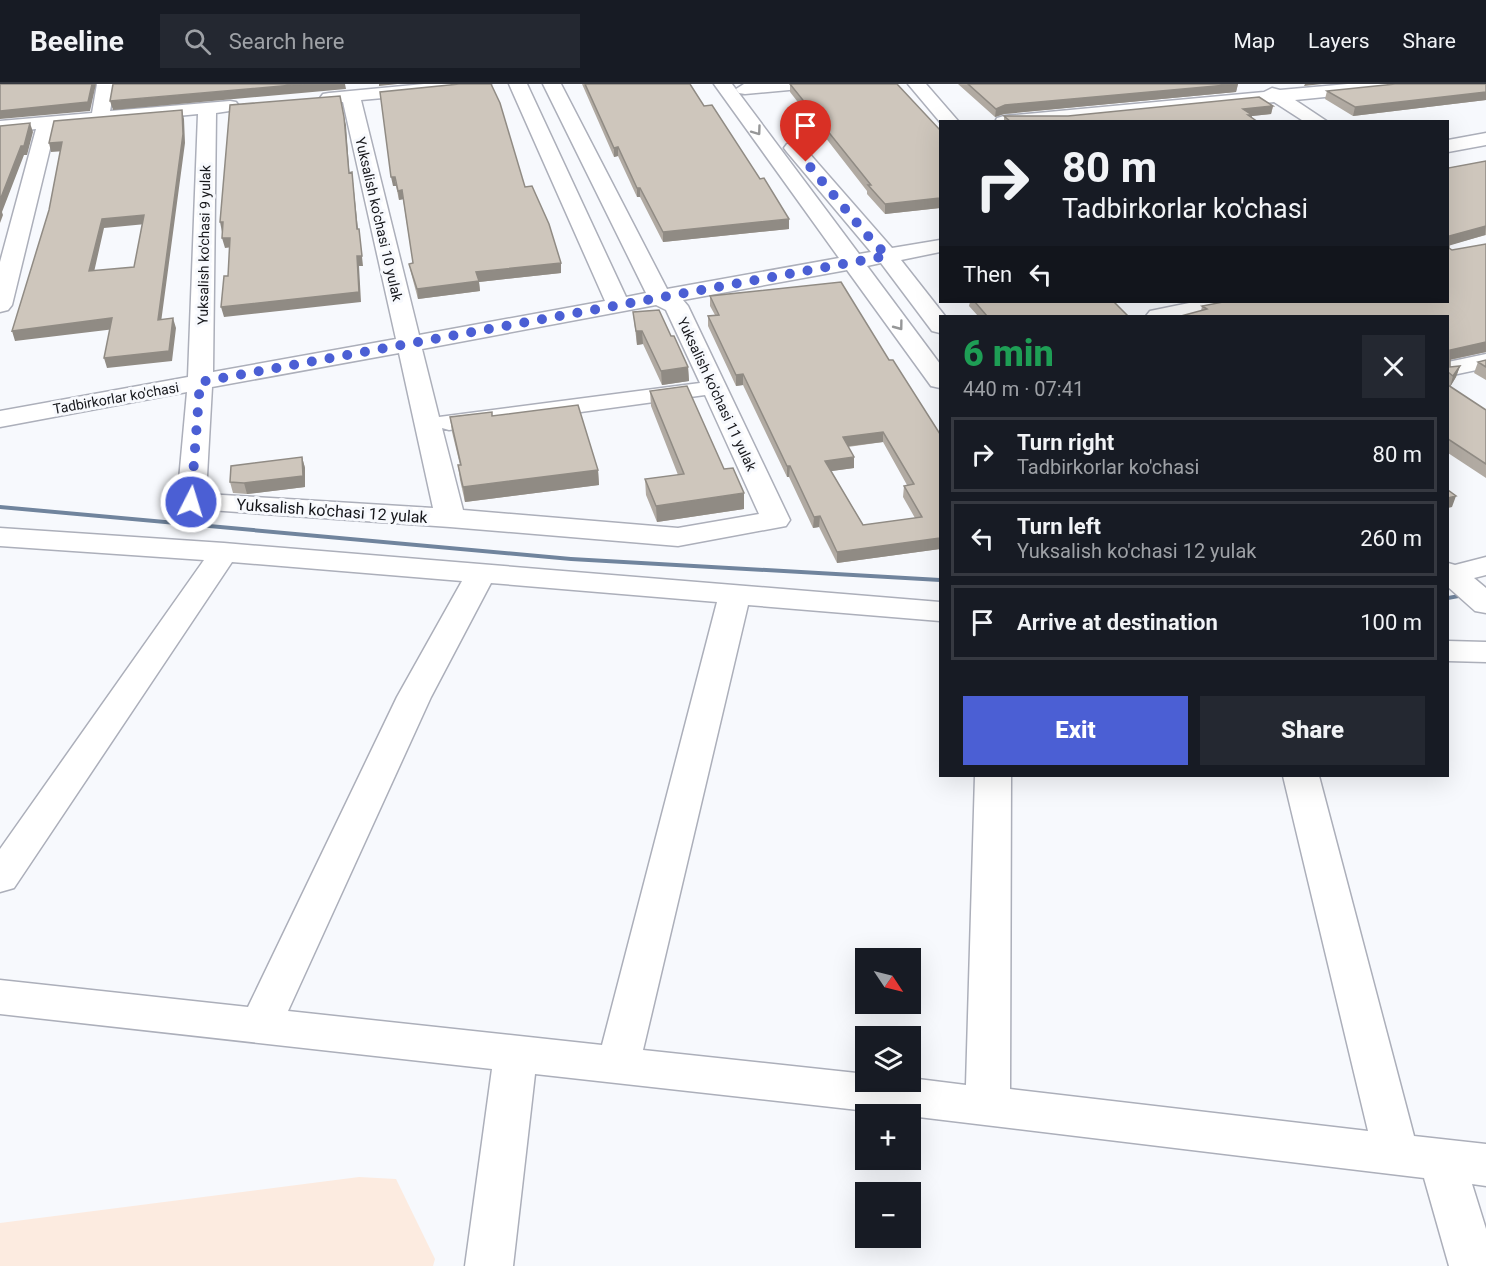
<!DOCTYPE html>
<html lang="en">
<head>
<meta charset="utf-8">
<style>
	body { margin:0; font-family:Roboto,sans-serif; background:#242831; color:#f1f3f6; height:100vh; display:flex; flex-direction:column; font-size:22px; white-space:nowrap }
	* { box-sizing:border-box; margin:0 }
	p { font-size:20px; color:#9ea1a6 }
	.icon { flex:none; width:33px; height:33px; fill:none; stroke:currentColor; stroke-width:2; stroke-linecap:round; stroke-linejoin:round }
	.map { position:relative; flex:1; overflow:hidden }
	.drawer { position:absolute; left:939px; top:231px; width:510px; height:462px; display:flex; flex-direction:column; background:#171b24; border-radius:0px; box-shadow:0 6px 24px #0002 }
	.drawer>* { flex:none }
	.guide { position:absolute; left:939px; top:36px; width:510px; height:183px; border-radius:0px; box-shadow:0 6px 24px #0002; background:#171b24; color:#f1f3f6; overflow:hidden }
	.needle { width:39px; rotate:125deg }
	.buttons { position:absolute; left:855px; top:864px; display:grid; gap:12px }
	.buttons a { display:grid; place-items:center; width:66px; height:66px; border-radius:0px; background:#171b24; box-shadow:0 6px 24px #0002; font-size:30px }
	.pin { position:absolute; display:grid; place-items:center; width:51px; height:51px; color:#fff; margin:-62px -26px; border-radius:50% 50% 50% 0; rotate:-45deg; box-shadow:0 0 6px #0007 }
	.pin .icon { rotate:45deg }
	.me { position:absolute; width:66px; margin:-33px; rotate:5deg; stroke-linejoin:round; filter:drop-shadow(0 0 4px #0008) }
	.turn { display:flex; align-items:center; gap:21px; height:126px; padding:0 24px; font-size:27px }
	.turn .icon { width:78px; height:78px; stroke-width:2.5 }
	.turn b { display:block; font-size:42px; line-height:51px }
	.then { display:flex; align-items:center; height:57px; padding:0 24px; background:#0003; gap:12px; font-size:22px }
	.round { display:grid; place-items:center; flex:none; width:63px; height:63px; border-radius:0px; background:#242831 }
	.head { display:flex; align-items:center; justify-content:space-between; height:102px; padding:0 24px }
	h1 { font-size:36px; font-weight:800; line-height:45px; color:#1e9e55 }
	.action { display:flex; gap:12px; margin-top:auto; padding:12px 24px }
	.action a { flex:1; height:69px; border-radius:0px; background:#4b5fd4; color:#fff; font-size:24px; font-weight:800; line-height:69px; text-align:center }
	.action a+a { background:#242831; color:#f1f3f6 }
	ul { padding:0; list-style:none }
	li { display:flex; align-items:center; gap:18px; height:75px; margin:0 12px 9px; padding:0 12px; border:3px solid #363941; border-radius:0px }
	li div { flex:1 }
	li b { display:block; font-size:22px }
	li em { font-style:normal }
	header { display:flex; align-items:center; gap:36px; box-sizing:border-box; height:84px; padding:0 30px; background:#171b24; border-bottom:2px solid #363941 }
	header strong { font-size:28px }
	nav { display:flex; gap:33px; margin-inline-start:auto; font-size:21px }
	.search { width:420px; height:54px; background:#242831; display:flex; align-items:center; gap:15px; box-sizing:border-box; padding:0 21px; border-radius:0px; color:#9ea1a6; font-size:22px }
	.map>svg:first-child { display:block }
	.medical { fill:#fcebe0 }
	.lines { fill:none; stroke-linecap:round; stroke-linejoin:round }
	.stream { fill:#70849d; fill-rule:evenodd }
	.minor-casing { stroke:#acafba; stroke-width:3 }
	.minor { fill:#fff; fill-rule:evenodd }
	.wall { fill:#b1aaa2; fill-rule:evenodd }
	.shaded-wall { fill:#908b84 }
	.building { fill:#cec6bc; stroke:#908b84; stroke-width:1.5; fill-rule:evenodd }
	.oneway { stroke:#969798 }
	.route { stroke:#4b5fd4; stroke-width:10; stroke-dasharray:0 18 }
	.labels { text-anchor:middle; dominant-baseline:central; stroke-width:6; stroke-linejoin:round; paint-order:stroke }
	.far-street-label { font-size:14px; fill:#16171b; stroke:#f7f9fd }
	.street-label { font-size:16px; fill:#16171b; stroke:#f7f9fd }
</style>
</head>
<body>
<header>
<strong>Beeline</strong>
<div class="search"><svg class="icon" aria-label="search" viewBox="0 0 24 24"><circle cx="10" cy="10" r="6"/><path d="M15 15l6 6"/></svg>Search here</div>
<nav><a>Map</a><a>Layers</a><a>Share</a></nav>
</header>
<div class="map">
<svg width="1486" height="1182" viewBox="0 0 1486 1182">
	<rect width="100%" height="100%" fill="#f7f9fd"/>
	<path class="medical" d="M359,1093L396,1095L435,1175L433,1182H0V1139Z"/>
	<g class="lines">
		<path class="stream" d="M0,421L571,473L940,494V498L571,477L0,425Z
			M1486,505V509L1448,516V512Z"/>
		<g class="minor-casing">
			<path id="minor" d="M97,0H115L110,27L230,17L236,18L239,22L236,26L216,29L213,288L396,255L343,18H323L320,14L323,10L329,9L424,0H491L488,4L482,5L361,16L419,251L605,217L509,0H527L626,213L646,209L543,0H561L667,205L839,174L714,0H732L859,170L871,168L787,68L784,64L787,60H801L892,164L940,156V168L901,176L945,232H940V249L932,247L881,179L867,182L940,280V304L931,302L847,186L683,216L688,222L790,436L786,442L678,462L450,443L181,424L177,418L187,308L0,343V327L188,293L198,30L55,44L12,221L8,226L0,228V178L36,45L0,49V37L92,29ZM656,221L666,226L700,299L439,333L422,265ZM399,269L433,424L206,410L212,303ZM705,311L759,430L678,444L463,426L442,344L449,346Z
				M744,0H809L806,4L800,5L745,10L739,9L736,5Z
				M908,0H926L959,38H940Z
				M1348,0H1413L1410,4L1404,5L1295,16L1328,38H1305L1274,18L1067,38H995L997,34L1004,32L1264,8L1272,4L1280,6Z
				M1486,49V61L1448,68V56Z
				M1194,218H1237L1233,223L1189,232H1146L1150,227Z
				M1486,270V284L1448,292V278Z
				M0,444L224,459L940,518V537L748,521L643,966L866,990V998H910V994L966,1001L975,692H1011L1010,1005L1368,1047L1283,692H1319L1414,1052L1486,1060V1102L1472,1100L1486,1145V1182H1449L1424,1094L910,1032V1030H894L535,990L513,1182H465L492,985L0,930V896L248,923L397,613L462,497L232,478L14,804L0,808V765L204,476L0,462ZM491,499L717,518L602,961L288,927L431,613Z
				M1486,473V491L1474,494L1486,504V529L1475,527L1448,503V479L1455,481Z
				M1448,557L1486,558V578L1448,577Z"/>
		</g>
		<use href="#minor" class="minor"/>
	</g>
	<path class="wall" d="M459,0L525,103L561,189L479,198L480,207L418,215L411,189L409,180L413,179L403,115L399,116L396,102H393Z
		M582,0H690L704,22L760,95L789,135V145L663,158L640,113H637L618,72L614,73Z
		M790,0L940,46V124L885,130L867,110V107L790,8Z
		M958,0H1238L1236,8L1004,30L995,33Z
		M1486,0V16L1353,32L1325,15L1327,7Z
		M1273,22L1271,30L1252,32L1251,33L1258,38H1004V32H1068Z
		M1486,77V151L1449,161V164L1452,166L1486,160V268L1450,276V283L1460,282L1456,293L1450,303L1448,301V232H1181L1201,227L1202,222L1448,218V84Z
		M710,212L889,276L940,350V465L837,479L819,443L813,444L789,393H787L743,301L736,302L708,242V232L715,231L710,222ZM883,358L907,401L904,402L903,413L915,434L863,441L831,387L854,384L848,363Z
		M970,218H975L1128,232H978L969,222Z
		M633,228L671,252L688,283L689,297L662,301L643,260L637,261Z
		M1486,276V296L1474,289L1478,278Z
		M1448,301L1486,326V394L1448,369Z
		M650,307L724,385L744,409V425L657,438L646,411L645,395L678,391L651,322Z
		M492,332L598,386L599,401L465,418L460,396L458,381H460L452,348L450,333Z
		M302,373L305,384V403L247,410L233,409L230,398Z"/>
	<path class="shaded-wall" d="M92,0H96L90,27L0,35V27Z
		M304,0H345L346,5L113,26L110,17Z
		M379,0H398L379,2Z
		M1238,0L1236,8L1004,30L995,33L996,25L1005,21Z
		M1305,0H1322L1304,2Z
		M1486,8V16L1353,32L1355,23Z
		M1273,22L1271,30L1252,32L1250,38L1243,25Z
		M182,26L184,35L185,59L160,246L158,236Z
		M344,33L346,41L350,98L349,89Z
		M30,39L33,48L27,71H24L2,128L3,131L0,139V116Z
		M62,58L65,67L51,68L49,59Z
		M618,63V72L614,73V64Z
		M352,88L353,98L359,154L357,145Z
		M391,93H395L396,102H393Z
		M637,104H640V113H637Z
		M402,106L404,115L399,116L398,107Z
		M940,114V124L885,130V120Z
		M144,131L146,140L104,144L92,197L89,187L102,135Z
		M789,135V145L663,158V148Z
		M220,138H223L226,147L222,148Z
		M1486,142L1485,151L1448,162L1449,152Z
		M359,145L363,182H359L361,218L224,233L221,223L357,172Z
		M222,154H230L233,163L225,164Z
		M561,179V189L479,198L480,207L418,215L417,205L476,188Z
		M112,234L115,245L15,257L12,247Z
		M173,234L176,244L172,277L107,284L104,274Z
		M636,247H642L643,260L637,261Z
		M1486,258V268L1448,276L1450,266Z
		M1460,282L1456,293L1450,303L1453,292Z
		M688,283L689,297L662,301L661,287Z
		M743,290V301L736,302V291Z
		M883,348V358L842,363L843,353Z
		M302,373L305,384V403L247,410L244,399Z
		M854,373V384L825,388V377Z
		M787,382H790L789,393H787Z
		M598,386L599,401L465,418L463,403Z
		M744,409V425L657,438L656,422Z
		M1456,412L1452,423L1448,424V414Z
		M820,432L819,443L813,444L814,433Z
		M940,454V465L837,479V468Z"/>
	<path class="building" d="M0,0H92L88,18L0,27Z
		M113,0H304L110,17Z
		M459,0H491L500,19L525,103L532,102L536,111L549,140L561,179L476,188L479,197L417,205L409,180L413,179L402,106L398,107L395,93H391L380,8Z
		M585,0H690L704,22L712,21L760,95L764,94L789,135L663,148L640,104H637L618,63L614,64Z
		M790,0H897L940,46V114L885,120L868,101H871Z
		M968,0H1238L1005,21L996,25Z
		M1395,0H1486V8L1355,23L1327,7Z
		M340,12L344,33L349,89L352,88L357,145H359L362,172H357L359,208L221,223L224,192H228L230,154H222L223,138H220L230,21Z
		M1259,13L1273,22L1243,25L1252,31H1248L1258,38H1011L1004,32H1068Z
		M182,26L183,50L158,236L173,234L169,267L104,274L112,234L12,247L49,126L62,58L49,59L54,37ZM144,131L134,183L89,187L102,135Z
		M30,39L24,62H21L0,116V42Z
		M1486,77V142L1449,152V164L1452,166L1486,160V258L1450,266V283L1460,282L1453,292L1448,288V232H1181L1207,225L1202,222L1223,218H1448V84Z
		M841,198L889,276H893L940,350V454L837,468L820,432L814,433L790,382H787L743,290L736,291L708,232L719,231L710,212ZM883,348L914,400L904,402L922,433L863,441L825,377L854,373L843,353Z
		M975,218H1114L1128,232H987Z
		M659,226L671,252H674L688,283L661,287L642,247H636L633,228Z
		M1486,276V283L1478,278Z
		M1448,301L1486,326V380L1448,355Z
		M687,302L724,385L733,384L744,409L656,422L645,395L684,390L650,307Z
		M578,321L598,386L463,403L458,381H461L450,333L492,328V332Z
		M302,373L303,392L244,399L230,398L231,382Z
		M1448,406L1456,412L1448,414Z"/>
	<defs><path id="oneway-chevron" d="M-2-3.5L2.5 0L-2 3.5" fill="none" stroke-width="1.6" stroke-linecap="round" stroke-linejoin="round" transform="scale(1.5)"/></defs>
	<g class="oneway">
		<use href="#oneway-chevron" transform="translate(757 47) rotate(54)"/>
		<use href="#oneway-chevron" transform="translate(899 242) rotate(53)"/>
	</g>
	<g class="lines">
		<path class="route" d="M191,418L200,298L887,172L867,151L806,78"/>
	</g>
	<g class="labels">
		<g class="far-street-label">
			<text transform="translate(379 135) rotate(77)">Yuksalish ko'chasi 10 yulak</text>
			<text transform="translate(204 161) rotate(-89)">Yuksalish ko'chasi 9 yulak</text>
			<text transform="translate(717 310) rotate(65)">Yuksalish ko'chasi 11 yulak</text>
			<text transform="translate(116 314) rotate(-10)">Tadbirkorlar ko'chasi</text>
		</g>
		<g class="street-label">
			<text transform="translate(332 427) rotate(4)">Yuksalish ko'chasi 12 yulak</text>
		</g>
	</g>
</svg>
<div class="buttons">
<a><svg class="needle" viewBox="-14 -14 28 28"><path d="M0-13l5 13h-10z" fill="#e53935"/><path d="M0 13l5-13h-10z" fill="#9ea1a6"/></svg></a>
<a><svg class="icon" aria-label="layers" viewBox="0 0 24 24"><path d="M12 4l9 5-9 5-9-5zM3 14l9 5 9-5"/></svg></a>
<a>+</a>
<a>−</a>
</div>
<div class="pin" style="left:806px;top:78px;background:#d93025"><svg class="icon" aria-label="arrive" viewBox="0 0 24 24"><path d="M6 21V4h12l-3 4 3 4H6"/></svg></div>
<svg class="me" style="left:191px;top:418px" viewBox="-20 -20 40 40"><circle r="17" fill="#4b5fd4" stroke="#fff" stroke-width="3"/><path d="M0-11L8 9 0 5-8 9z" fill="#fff"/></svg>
<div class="guide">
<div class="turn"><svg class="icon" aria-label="right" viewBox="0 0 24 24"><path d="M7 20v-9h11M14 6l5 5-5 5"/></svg><div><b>80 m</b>Tadbirkorlar ko'chasi</div></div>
<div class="then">Then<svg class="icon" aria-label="left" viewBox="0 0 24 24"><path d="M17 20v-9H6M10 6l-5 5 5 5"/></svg></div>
</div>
<section class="drawer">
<div class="head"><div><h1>6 min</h1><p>440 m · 07:41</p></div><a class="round"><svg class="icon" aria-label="close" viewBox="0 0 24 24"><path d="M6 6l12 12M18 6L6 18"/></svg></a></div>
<ul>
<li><svg class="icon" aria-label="right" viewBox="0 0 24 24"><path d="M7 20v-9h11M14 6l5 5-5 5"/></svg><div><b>Turn right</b><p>Tadbirkorlar ko'chasi</p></div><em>80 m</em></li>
<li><svg class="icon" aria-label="left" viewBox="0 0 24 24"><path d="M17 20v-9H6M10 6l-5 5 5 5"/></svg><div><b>Turn left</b><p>Yuksalish ko'chasi 12 yulak</p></div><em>260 m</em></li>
<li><svg class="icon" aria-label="arrive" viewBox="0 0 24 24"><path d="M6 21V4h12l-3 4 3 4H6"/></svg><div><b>Arrive at destination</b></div><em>100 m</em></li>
</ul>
<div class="action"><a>Exit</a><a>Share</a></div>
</section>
</div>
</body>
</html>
